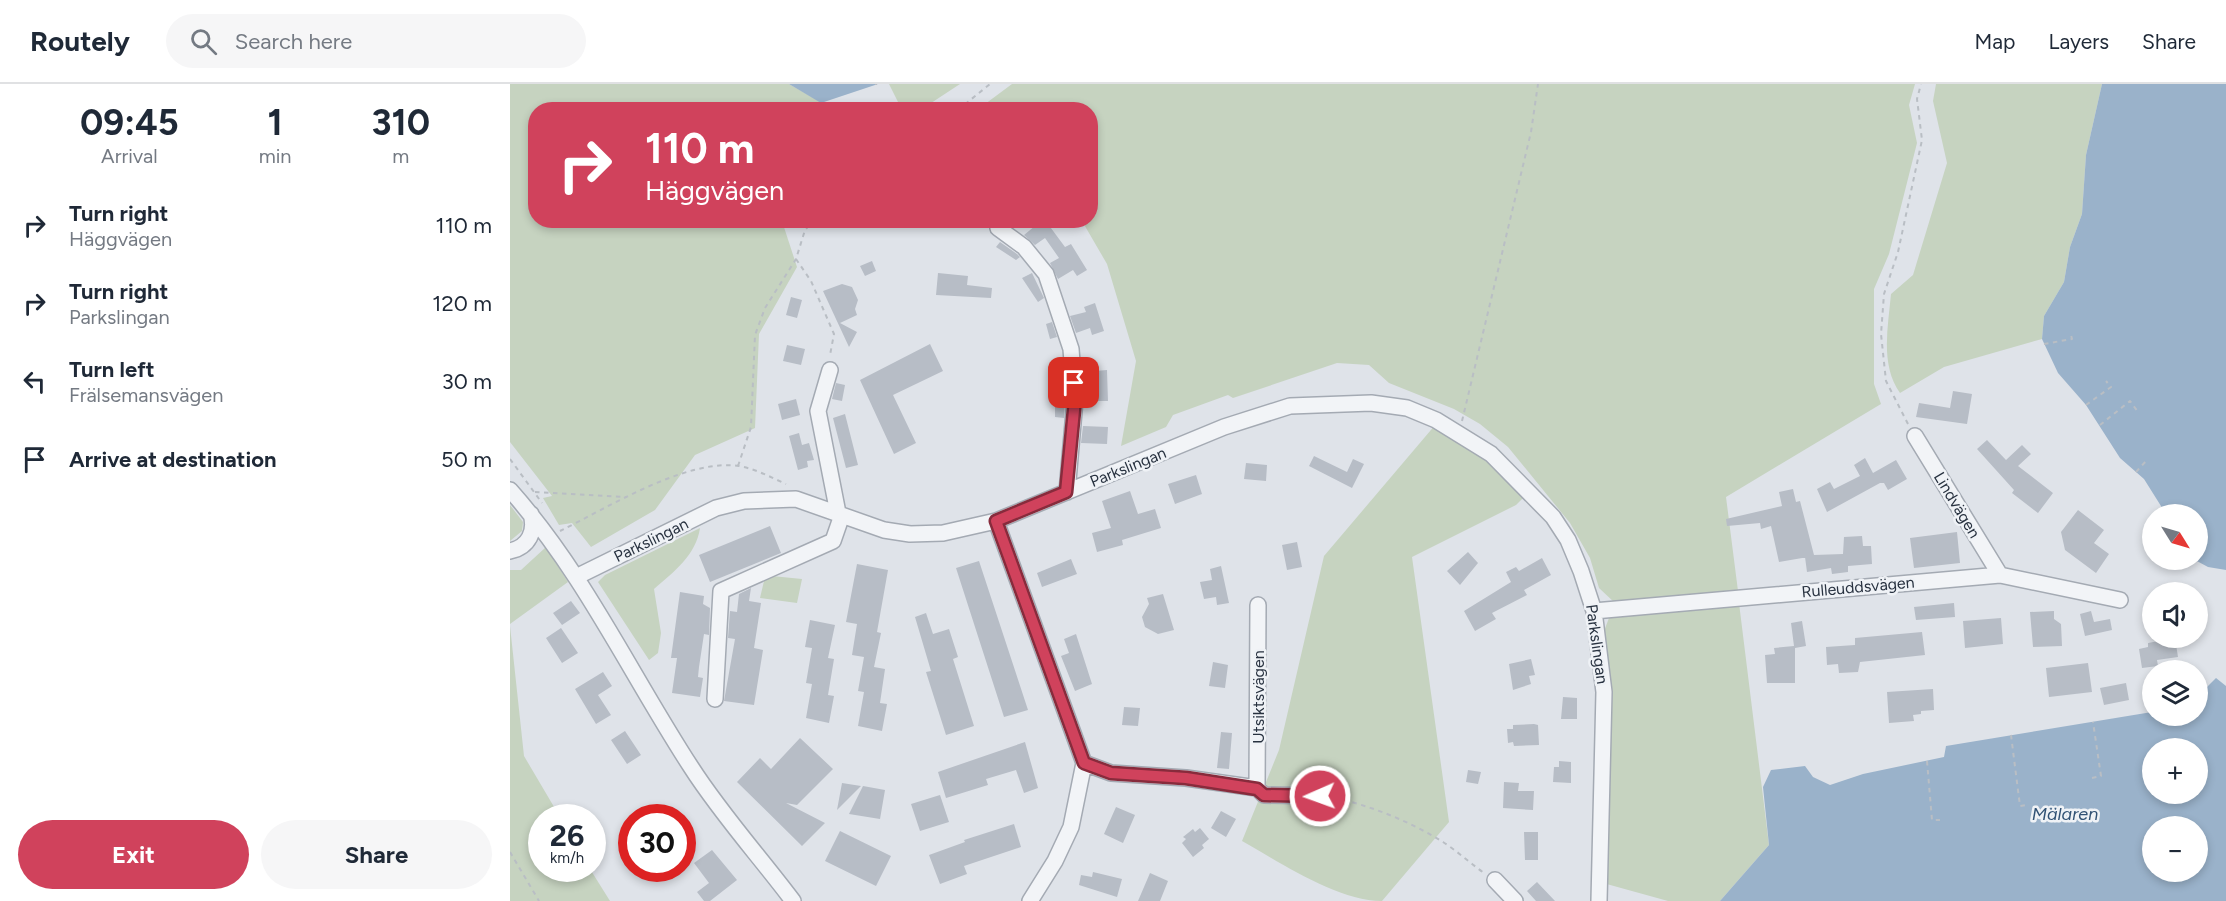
<!DOCTYPE html>
<html lang="en">
<head>
<meta charset="utf-8">
<style>
	body { margin:0; font-family:Figtree,sans-serif; background:#f6f6f7; color:#1f2937; height:100vh; display:flex; flex-direction:column; font-size:22px; white-space:nowrap }
	* { box-sizing:border-box; margin:0 }
	p { font-size:20px; color:#747a83 }
	.icon { flex:none; width:33px; height:33px; fill:none; stroke:currentColor; stroke-width:2; stroke-linecap:round; stroke-linejoin:round }
	.map { position:relative; flex:1; overflow:hidden }
	.side { display:flex; flex-direction:column; background:#fff; width:510px }
	.side>* { flex:none }
	.top-card { position:absolute; left:18px; top:18px; width:570px; height:126px; border-radius:24px; box-shadow:0 3px 9px #0003; background:#d0425c; color:#fff; overflow:hidden }
	.needle { width:39px; rotate:127deg }
	.controls { position:absolute; left:1632px; top:420px; display:grid; gap:12px }
	.controls a { display:grid; place-items:center; width:66px; height:66px; border-radius:50%; background:#fff; box-shadow:0 3px 9px #0003; font-size:30px }
	.speed { position:absolute; left:18px; top:720px; display:flex; gap:12px; font-size:30px; font-weight:700; text-align:center }
	.speed>* { display:grid; place-content:center; width:78px; height:78px; border-radius:50%; background:#fff; box-shadow:0 3px 9px #0003; line-height:1 }
	.speed small { font-size:15px; font-weight:400 }
	.speed .limit { border:9px solid #d22; background:#fff; color:#111 }
	.pin { position:absolute; display:grid; place-items:center; width:51px; height:51px; color:#fff; margin:-26px; border-radius:12px; box-shadow:0 3px 9px #0006 }
	.me { position:absolute; width:66px; margin:-33px; rotate:268deg; stroke-linejoin:round; filter:drop-shadow(0 0 4px #0008) }
	.turn { display:flex; align-items:center; gap:21px; height:126px; padding:0 18px; font-size:27px }
	.turn .icon { width:78px; height:78px; stroke-width:2.5 }
	.turn b { display:block; font-size:42px; line-height:51px }
	.eta { display:flex; justify-content:space-evenly; align-items:center; height:102px; text-align:center }
	.eta b { font-size:36px; font-weight:700; line-height:42px }
	.action { display:flex; gap:12px; margin-top:auto; padding:12px 18px }
	.action a { flex:1; height:69px; border-radius:36px; background:#d0425c; color:#fff; font-size:24px; font-weight:700; line-height:69px; text-align:center }
	.action a+a { background:#f6f6f7; color:#1f2937 }
	ul { padding:0; list-style:none }
	li { display:flex; align-items:center; gap:18px; height:78px; padding:0 18px }
	li div { flex:1 }
	li b { display:block; font-size:22px }
	li em { font-style:normal }
	header { display:flex; align-items:center; gap:36px; box-sizing:border-box; height:84px; padding:0 30px; background:#fff; border-bottom:2px solid #e0e1e3 }
	header strong { font-size:28px }
	nav { display:flex; gap:33px; margin-inline-start:auto; font-size:21px }
	.search { width:420px; height:54px; background:#f6f6f7; display:flex; align-items:center; gap:15px; box-sizing:border-box; padding:0 21px; border-radius:33px; color:#747a83; font-size:22px }
	main { display:flex; flex:1; min-height:0 }
	.map>svg:first-child { display:block }
	.green { fill:#c6d3c0 }
	.water { fill:#9ab2ca; fill-rule:evenodd }
	.building { fill:#b7bdc6 }
	.lines { fill:none; stroke-linecap:round; stroke-linejoin:round }
	.street-casing { stroke:#a4aab3; stroke-width:18 }
	.path { stroke:#b9bec4; stroke-width:2; stroke-dasharray:4.5 4.5; stroke-linecap:butt }
	.street { stroke:#f2f4f7; stroke-width:15 }
	.route-casing { stroke:#872b3c; stroke-width:15 }
	.route { stroke:#d0425c; stroke-width:10 }
	.labels { text-anchor:middle; dominant-baseline:central; stroke-width:5; stroke-linejoin:round; paint-order:stroke }
	.street-label { font-size:16px; fill:#283240; stroke:#eff2f6 }
	.water-label { font-size:18px; font-style:italic; fill:#315275; stroke:#eff2f6 }
</style>
</head>
<body>
<header>
<strong>Routely</strong>
<div class="search"><svg class="icon" aria-label="search" viewBox="0 0 24 24"><circle cx="10" cy="10" r="6"/><path d="M15 15l6 6"/></svg>Search here</div>
<nav><a>Map</a><a>Layers</a><a>Share</a></nav>
</header>
<main>
<section class="side">
<div class="eta">
<div><b>09:45</b><p>Arrival</p></div>
<div><b>1</b><p>min</p></div>
<div><b>310</b><p>m</p></div>
</div>
<ul>
<li><svg class="icon" aria-label="right" viewBox="0 0 24 24"><path d="M7 20v-9h11M14 6l5 5-5 5"/></svg><div><b>Turn right</b><p>Häggvägen</p></div><em>110 m</em></li>
<li><svg class="icon" aria-label="right" viewBox="0 0 24 24"><path d="M7 20v-9h11M14 6l5 5-5 5"/></svg><div><b>Turn right</b><p>Parkslingan</p></div><em>120 m</em></li>
<li><svg class="icon" aria-label="left" viewBox="0 0 24 24"><path d="M17 20v-9H6M10 6l-5 5 5 5"/></svg><div><b>Turn left</b><p>Frälsemansvägen</p></div><em>30 m</em></li>
<li><svg class="icon" aria-label="arrive" viewBox="0 0 24 24"><path d="M6 21V4h12l-3 4 3 4H6"/></svg><div><b>Arrive at destination</b></div><em>50 m</em></li>
</ul>
<div class="action"><a>Exit</a><a>Share</a></div>
</section>
<div class="map">
<svg width="1716" height="817" viewBox="0 0 1716 817">
	<rect width="100%" height="100%" fill="#dfe3e9"/>
	<path class="green" d="M0,0H279L323,25L26,26V136L272,137L287,183L249,250L245,344L185,371L145,426L81,463L62,439L49,441L33,414L42,412L0,358Z
		M379,0H450L412,25L392,26Z
		M502,0H1405L1399,21L1407,59L1379,170L1364,205V300L1371,320L1216,413L1228,507L1105,519L1089,504L1080,474L1060,439L998,363L970,340L944,325L879,299L859,281L827,279L723,314L718,311L663,331L656,343L611,362L626,277L597,180L572,137L580,136V26H467Z
		M1426,0H1592L1576,71L1572,130L1560,163L1554,198L1534,232L1532,255L1434,283L1390,309C1370,281 1378,243 1381,210L1403,191L1437,79L1423,17Z
		M926,340L974,371L1016,411L1006,421L902,473L939,738L872,817C827,817 771,779 732,757L769,666L814,472Z
		M0,421L13,438L12,447L0,457Z
		M190,444C186,471 164,488 144,505L151,549L148,569L139,576L88,498L95,491Z
		M36,463L58,498L0,540V486H11Z
		M262,492L292,495L287,519L250,514L254,497Z
		M1229,519L1259,761L1210,817H1158L1093,799L1091,555L1099,534Z
		M0,542L14,672L50,733L32,734V784L80,785L100,817H0Z"/>
	<path class="water" d="M279,0H368L311,19Z
		M1592,0H1716V486L1698,483L1685,476H1688V430H1656L1634,395L1610,374L1576,321L1548,289L1532,255L1534,232L1554,198L1560,163L1572,130L1576,71Z
		M1706,594L1716,602V817H1210L1259,761L1253,703L1261,686L1295,682L1303,693L1320,701L1353,690L1434,673L1436,662L1642,628V632H1688V612ZM1642,664H1688V710H1642ZM1642,742H1688V788H1642Z"/>
	<path class="building" d="M521,136H535L555,163L561,160L577,186L567,192L563,186L548,195L540,179L549,174L535,154L525,161L514,151L525,142Z
		M490,158L507,170L510,173L506,176L486,163Z
		M362,177L366,187L355,192L350,182Z
		M428,189L458,192L457,201L482,204L481,214L426,211Z
		M522,189L534,214L528,218L512,194Z
		M332,200L342,203L348,216L345,225L347,231L330,239L347,248L339,263L313,207Z
		M281,213L292,216L287,234L276,231Z
		M585,219L594,247L582,251L580,244L566,249L560,232L576,228L574,223Z
		M542,238L547,253L540,255L536,240Z
		M420,260L433,287L383,311L406,359L384,370L350,296Z
		M277,261L295,265L291,281L273,277Z
		M543,276H552L553,292L544,293Z
		M597,286L598,317H587L586,311H574L573,295L586,294L585,287Z
		M326,299L335,301L332,317L322,315Z
		M1443,307L1462,310L1457,340L1406,333L1409,319L1440,324Z
		M286,315L290,331L272,336L268,320Z
		M545,317H555L554,334L545,333Z
		M335,330L348,381L336,384L323,334Z
		M573,342L598,343L597,360L571,359Z
		M289,349L292,361L299,359L304,376L297,377L298,383L288,386L279,352Z
		M1477,356L1496,376L1512,361L1521,370L1508,382L1543,409L1528,429L1502,409L1504,406L1467,365Z
		M804,372L837,388L843,375L854,380L842,404L799,382Z
		M1355,374L1363,389L1386,376L1397,395L1378,406L1374,399H1370L1317,428L1307,405L1320,398L1324,405L1350,392L1344,381Z
		M736,379L757,381L756,397L734,395Z
		M686,391L692,410L665,420L658,400Z
		M1283,405L1286,418L1290,417L1304,471L1333,470L1334,453L1352,452L1353,462H1361L1362,480L1338,482V488L1322,490L1321,484L1297,488L1295,473H1298L1269,478L1261,442L1251,445L1250,439L1217,442L1216,435L1272,422L1269,408Z
		M620,407L628,430L645,425L651,444L612,456L613,461L587,468L582,449L601,444L592,417Z
		M1568,426L1594,446L1584,459L1599,470L1586,489L1555,466L1551,448Z
		M260,442L271,469L200,498L189,471Z
		M1447,448L1450,479L1404,484L1400,454Z
		M787,458L792,483L777,486L772,461Z
		M958,468L968,479L950,501L937,487Z
		M1032,474L1041,491L1014,506L1017,511L982,529L986,535L965,547L954,527L1001,498L996,488L1006,483L1009,487Z
		M561,475L567,490L532,503L527,489Z
		M469,477L518,626L494,633L446,484Z
		M347,480L378,486L367,548L371,549L364,583L375,585L370,619L377,620L372,647L348,642L354,608L348,607L354,573L342,571L347,540L336,538Z
		M711,482L719,519L707,521L706,513L694,515L690,498L702,496L700,485Z
		M241,504L239,517L251,519L244,564L253,566L244,621L214,617L225,555L218,554L220,527L227,528L229,510Z
		M170,508L194,512L193,520L200,524L199,551L194,550L189,583L188,593L193,594L190,613L162,609L167,574H161Z
		M653,510L664,546L648,550L635,543L632,533L639,520L637,514Z
		M61,517L70,529L52,541L43,529Z
		M1444,519L1445,533L1406,536L1404,523Z
		M1544,527V535L1551,540L1552,562L1523,563L1520,528Z
		M1581,527L1584,538L1600,535L1602,546L1575,552L1570,530Z
		M416,529L423,550L439,545L448,573L443,575L464,642L436,651L416,588L421,587L405,533Z
		M1491,534L1493,560L1455,564L1453,537Z
		M300,536L325,541L318,574L324,575L318,611L324,612L319,639L296,634L302,600L296,599L302,564L295,563Z
		M1292,537L1296,562L1285,564V599H1257L1255,571L1265,570L1264,564L1284,562L1281,539Z
		M51,544L68,569L52,579L36,554Z
		M1412,548L1415,571L1350,578L1348,588L1329,589L1328,580L1317,581L1316,563L1345,561V554Z
		M566,550L582,600L565,607L551,572L559,569L554,555Z
		M1665,554L1668,573L1647,576L1648,582L1632,584L1629,565L1638,563V559Z
		M1021,575L1025,591L1019,592L1021,600L1003,606L999,580Z
		M703,578L718,581L715,604L699,602Z
		M1578,579L1582,608L1539,613L1536,584Z
		M93,588L102,602L88,611L101,631L86,640L65,605Z
		M1616,599L1619,616L1594,621L1590,604Z
		M1423,605L1424,626L1411,627V630L1403,631L1404,637L1379,639L1377,608Z
		M1053,613L1067,614V635H1051Z
		M614,623L630,624L628,642L612,641Z
		M1024,640L1028,641L1029,661L1004,662L1003,658L998,659L997,645H1003V641Z
		M115,647L131,671L117,680L101,656Z
		M711,648L722,649L719,685L707,684Z
		M290,654L323,685L287,721L276,719L315,739L292,762L227,698L250,674L261,685Z
		M515,658L528,704L514,709L506,686L476,695L478,701L436,714L428,688Z
		M1049,677L1061,678V699L1043,698L1044,683H1049Z
		M958,686L971,688L968,700L956,698Z
		M994,698L1009,699L1008,707H1024L1023,726L993,724Z
		M332,699L351,702L327,726Z
		M353,702L375,706L370,735L339,730Z
		M430,711L439,738L410,747L401,720Z
		M606,723L625,731L613,759L594,750Z
		M711,727L726,735L716,753L701,744Z
		M504,740L511,763L454,782L457,790L430,800L419,771L455,758L454,756Z
		M690,744L699,755L692,761L694,764L683,773L672,759L676,755L673,753L683,745L685,748Z
		M330,747L381,772L366,802L315,777Z
		M1014,748H1028V776H1015Z
		M202,766L227,796L200,817H194L187,808L199,799L184,779Z
		M583,788L612,795L607,813L569,801L571,791L582,793Z
		M640,789L658,797L650,817H628Z
		M1027,798L1045,817H1026L1017,807Z"/>
	<g class="lines">
		<g class="street-casing">
			<path id="street" d="M488,144L514,163L536,190L561,265L565,316L557,408
				M320,286L308,327L328,429
				M1405,352L1490,491
				M0,406C74,489 121,591 181,683C211,730 250,773 283,817
				M486,437L574,679L561,743L545,777L520,817
				M0,467C19,463 26,447 21,430
				M66,493L206,424L234,417L286,415L374,446L400,450L433,449L486,437L714,343L780,322L861,319L897,324L926,336L981,370L1043,433L1058,456L1071,487L1084,527L1094,608L1089,817
				M1084,527L1490,491L1610,516
				M205,615L211,507L323,457L332,431
				M574,679L601,689L676,694L747,704L754,711L810,712
				M747,704L748,521
				M985,796L1005,817"/>
		</g>
		<path class="path" d="M366,0V1
			M448,26L480,0
			M286,175L301,197L324,250L320,271
			M1534,260L1562,255L1561,251
			M1576,321L1601,303L1596,297
			M952,337L1021,48L1028,0
			M1398,340L1376,297L1371,250L1374,210L1388,168L1412,56L1407,15L1411,0
			M1590,341L1620,317L1628,328
			M0,375L32,419
			M228,382L241,343L245,251L255,224L286,175L295,146L304,136
			M1626,388L1637,376
			M25,408L117,413
			M50,447C97,424 177,374 229,382C246,385 260,393 276,400
			M1501,651L1510,722L1516,721
			M1417,677L1422,736H1430
			M1582,694L1591,692L1583,638
			M825,714C862,722 901,738 933,758C947,767 960,779 974,789
			M0,768L29,817"/>
		<use href="#street" class="street"/>
	</g>
	<g class="lines">
		<g class="route-casing">
			<path id="route" d="M564,299L565,316L556,408L486,437L574,679L601,689L676,694L747,705L754,711L810,712"/>
		</g>
		<use href="#route" class="route"/>
	</g>
	<g class="labels">
		<g class="street-label">
			<text transform="translate(618 383) rotate(-22)">Parkslingan</text>
			<text transform="translate(1447 421) rotate(59)">Lindvägen</text>
			<text transform="translate(141 456) rotate(-26)">Parkslingan</text>
			<text transform="translate(1348 503) rotate(-5)">Rulleuddsvägen</text>
			<text transform="translate(1087 560) rotate(82)">Parkslingan</text>
			<text transform="translate(748 613) rotate(-90)">Utsiktsvägen</text>
		</g>
		<g class="water-label">
			<text x="1555" y="730">Mälaren</text>
		</g>
	</g>
</svg>
<div class="controls">
<a><svg class="needle" viewBox="-14 -14 28 28"><path d="M0-13l5 13h-10z" fill="#e53935"/><path d="M0 13l5-13h-10z" fill="#747a83"/></svg></a>
<a><svg class="icon" aria-label="sound" viewBox="0 0 24 24"><path d="M4 9h4l5-4v14l-5-4H4zM17 9q2 3 0 6"/></svg></a>
<a><svg class="icon" aria-label="layers" viewBox="0 0 24 24"><path d="M12 4l9 5-9 5-9-5zM3 14l9 5 9-5"/></svg></a>
<a>+</a>
<a>−</a>
</div>
<div class="speed"><div>26<small>km/h</small></div><div class="limit">30</div></div>
<div class="pin" style="left:564px;top:299px;background:#d93025"><svg class="icon" aria-label="arrive" viewBox="0 0 24 24"><path d="M6 21V4h12l-3 4 3 4H6"/></svg></div>
<svg class="me" style="left:810px;top:712px" viewBox="-20 -20 40 40"><circle r="17" fill="#d0425c" stroke="#fff" stroke-width="3"/><path d="M0-11L8 9 0 5-8 9z" fill="#fff"/></svg>
<div class="top-card">
<div class="turn"><svg class="icon" aria-label="right" viewBox="0 0 24 24"><path d="M7 20v-9h11M14 6l5 5-5 5"/></svg><div><b>110 m</b>Häggvägen</div></div>
</div>
</div>
</main>
</body>
</html>
